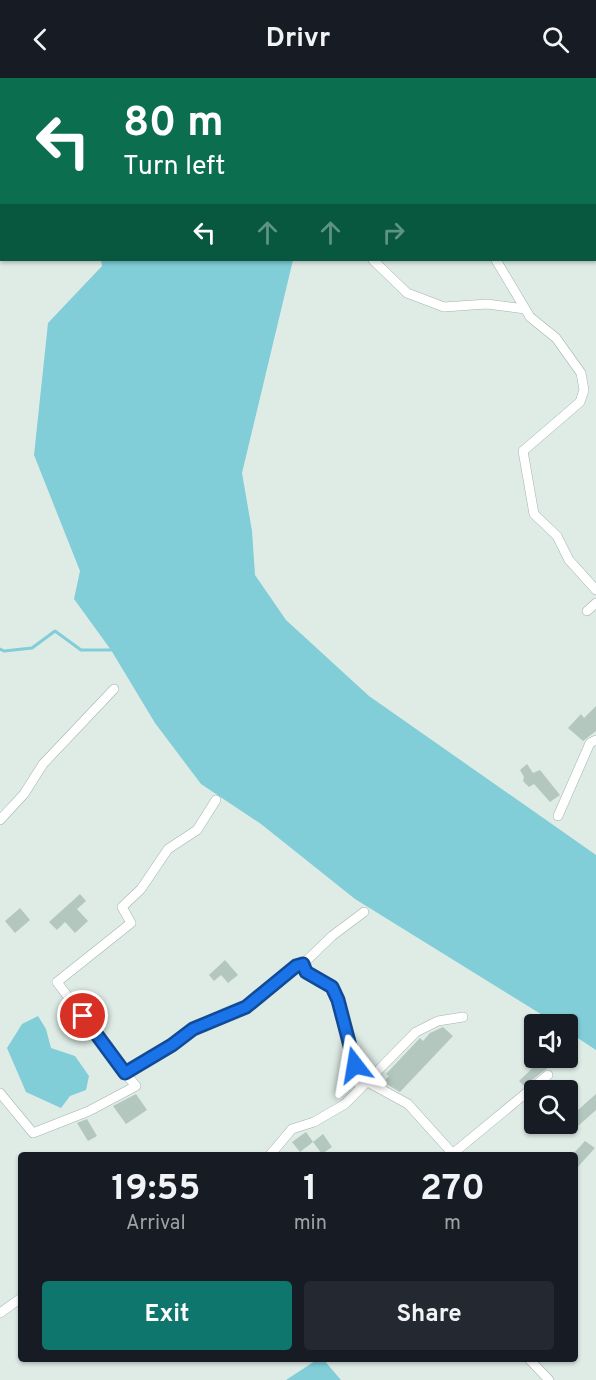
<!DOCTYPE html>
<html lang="en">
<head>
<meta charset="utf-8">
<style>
	body { margin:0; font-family:Overpass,sans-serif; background:#242831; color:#f1f3f6; height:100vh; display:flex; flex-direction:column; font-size:22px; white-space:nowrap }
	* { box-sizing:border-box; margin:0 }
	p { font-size:20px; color:#9ea1a6 }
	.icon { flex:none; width:33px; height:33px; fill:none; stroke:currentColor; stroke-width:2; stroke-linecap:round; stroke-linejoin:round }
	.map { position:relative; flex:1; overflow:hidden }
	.details { position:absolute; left:18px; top:1074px; width:560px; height:210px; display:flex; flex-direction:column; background:#171b24; border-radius:6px; box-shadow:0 2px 4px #0004 }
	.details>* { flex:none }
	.top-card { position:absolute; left:0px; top:0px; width:597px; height:183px; box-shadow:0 2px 4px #0004; background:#0b6e4f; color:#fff; overflow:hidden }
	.tools { position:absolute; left:524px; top:936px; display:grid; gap:12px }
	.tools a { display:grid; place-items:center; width:54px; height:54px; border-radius:6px; background:#171b24; box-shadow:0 2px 4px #0004; font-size:30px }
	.pin { position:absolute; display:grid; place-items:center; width:51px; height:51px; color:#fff; margin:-26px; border:3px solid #fff; border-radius:50%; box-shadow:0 2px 6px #0007 }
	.me { position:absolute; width:66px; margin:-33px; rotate:346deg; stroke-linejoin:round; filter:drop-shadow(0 0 4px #0008) }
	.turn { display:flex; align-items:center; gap:21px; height:126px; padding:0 24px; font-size:27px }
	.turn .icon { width:78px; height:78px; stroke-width:2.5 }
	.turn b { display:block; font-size:42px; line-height:51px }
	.lanes { display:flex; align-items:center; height:57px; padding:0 24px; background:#0003; justify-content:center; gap:30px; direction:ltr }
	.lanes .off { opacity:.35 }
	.eta { display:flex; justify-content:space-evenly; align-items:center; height:102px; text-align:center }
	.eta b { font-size:36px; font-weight:700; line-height:42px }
	.cta { display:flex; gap:12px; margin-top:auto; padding:12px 24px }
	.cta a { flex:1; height:69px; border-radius:6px; background:#0f766e; color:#fff; font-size:24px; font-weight:700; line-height:69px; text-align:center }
	.cta a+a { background:#242831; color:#f1f3f6 }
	header { display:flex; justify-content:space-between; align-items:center; height:78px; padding:0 24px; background:#171b24; font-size:27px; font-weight:700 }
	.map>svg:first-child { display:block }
	.water { fill:#81cdd8 }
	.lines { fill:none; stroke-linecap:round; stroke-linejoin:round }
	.stream { stroke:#81cdd8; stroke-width:3 }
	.building { fill:#b4c7bf }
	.minor-casing { stroke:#a1b4ad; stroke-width:10 }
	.minor { stroke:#fff; stroke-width:9 }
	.route-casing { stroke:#114b97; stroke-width:15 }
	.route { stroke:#1a73e8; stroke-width:10 }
</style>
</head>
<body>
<header><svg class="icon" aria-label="back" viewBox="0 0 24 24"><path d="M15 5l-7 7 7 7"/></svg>Drivr<svg class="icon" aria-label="search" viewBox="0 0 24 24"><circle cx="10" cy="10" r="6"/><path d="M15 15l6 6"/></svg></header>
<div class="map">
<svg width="596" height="1302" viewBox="0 0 596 1302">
	<rect width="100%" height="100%" fill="#dfece6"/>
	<path class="water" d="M101,182H293L242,395L252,453L255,497L286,542L369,618L596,777V972L567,953V946H557L355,821L261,746L201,706L155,645L111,572L74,521L80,493L34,377L48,245L102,188Z
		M38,938L46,951L51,970L75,978L89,998L86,1012L70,1018L61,1030L26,1014L7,970L22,946Z
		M318,1281H323L341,1302H286Z"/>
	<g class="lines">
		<path class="stream" d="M0,99H2
			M0,571L4,573L32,570L55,553L81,572H111L113,569"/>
	</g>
	<path class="building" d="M596,628V653L583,663L568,650L581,636L584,640Z
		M527,686L533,695L540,692L560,717L550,724L534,706L529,709L523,703L524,699L520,692Z
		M80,816L86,823L77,831L88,843L75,855L65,844L57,852L49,844Z
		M20,830L30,842L15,855L5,843Z
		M225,882L238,897L228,905L221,897L214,903L209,897Z
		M443,949L453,958L400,1014L383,1004L389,998L386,996L420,960L423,963L430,955Z
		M543,980H561L524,1008L519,1003Z
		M136,1016L147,1032L126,1046L113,1028Z
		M596,1016V1032L577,1049L569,1040Z
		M87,1041L97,1058L88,1063L77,1045Z
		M306,1054L313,1064L300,1074L292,1064Z
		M323,1056L332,1069L322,1076L313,1064Z
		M585,1063L595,1070L574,1093V1075Z"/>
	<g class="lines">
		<g class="minor-casing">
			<path id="minor" d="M411,0V2
				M373,182L407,215L444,229L487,226L525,231
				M496,182L530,239L556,260L581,295L584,312L580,324L523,373L534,436L557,458L569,482L596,512
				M587,533L596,525
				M216,722L197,752L168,771L141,811L122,829L131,845L57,904L125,995L173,967L193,951L246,929L295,888L303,886
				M558,738L590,665L596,662
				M0,742L24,716L43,686L114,611
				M366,1003L408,1026L454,1077
				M360,1009L338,922L332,909L306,894L303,886L332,858L364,834
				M0,1015L33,1055L89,1033L136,1008L125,995
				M270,1077L292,1051L314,1044L345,1026L416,954L438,943L463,939
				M451,1077L548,997
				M0,1235L21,1220
				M529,1281L549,1302"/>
		</g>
		<use href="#minor" class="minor"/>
	</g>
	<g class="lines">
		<g class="route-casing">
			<path id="route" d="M83,938L125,995L172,967L193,951L246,929L296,888L303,886L306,894L332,909L338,922L355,987"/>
		</g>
		<use href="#route" class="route"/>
	</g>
</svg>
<div class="tools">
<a><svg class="icon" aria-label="sound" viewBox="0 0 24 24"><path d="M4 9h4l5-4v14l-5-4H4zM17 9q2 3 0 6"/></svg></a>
<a><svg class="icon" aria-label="search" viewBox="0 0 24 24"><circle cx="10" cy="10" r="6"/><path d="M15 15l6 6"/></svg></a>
</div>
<div class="pin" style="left:83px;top:938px;background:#d93025"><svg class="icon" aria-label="arrive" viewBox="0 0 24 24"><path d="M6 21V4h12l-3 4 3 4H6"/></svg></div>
<svg class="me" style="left:355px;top:987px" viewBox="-20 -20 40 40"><path d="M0-17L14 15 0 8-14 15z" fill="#1a73e8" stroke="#fff" stroke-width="4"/></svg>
<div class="top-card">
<div class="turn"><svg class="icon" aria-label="left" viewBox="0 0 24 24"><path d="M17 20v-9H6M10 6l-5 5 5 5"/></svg><div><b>80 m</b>Turn left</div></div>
<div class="lanes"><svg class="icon" aria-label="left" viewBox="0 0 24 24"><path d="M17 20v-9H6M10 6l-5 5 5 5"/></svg><svg class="icon off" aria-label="ahead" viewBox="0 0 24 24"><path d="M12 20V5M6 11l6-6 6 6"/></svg><svg class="icon off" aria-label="ahead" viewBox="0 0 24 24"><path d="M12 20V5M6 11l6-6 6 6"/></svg><svg class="icon off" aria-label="right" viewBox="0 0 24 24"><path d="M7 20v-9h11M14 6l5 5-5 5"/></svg></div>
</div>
<section class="details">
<div class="eta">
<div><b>19:55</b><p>Arrival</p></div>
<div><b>1</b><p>min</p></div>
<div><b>270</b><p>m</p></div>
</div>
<div class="cta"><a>Exit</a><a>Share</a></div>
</section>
</div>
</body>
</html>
